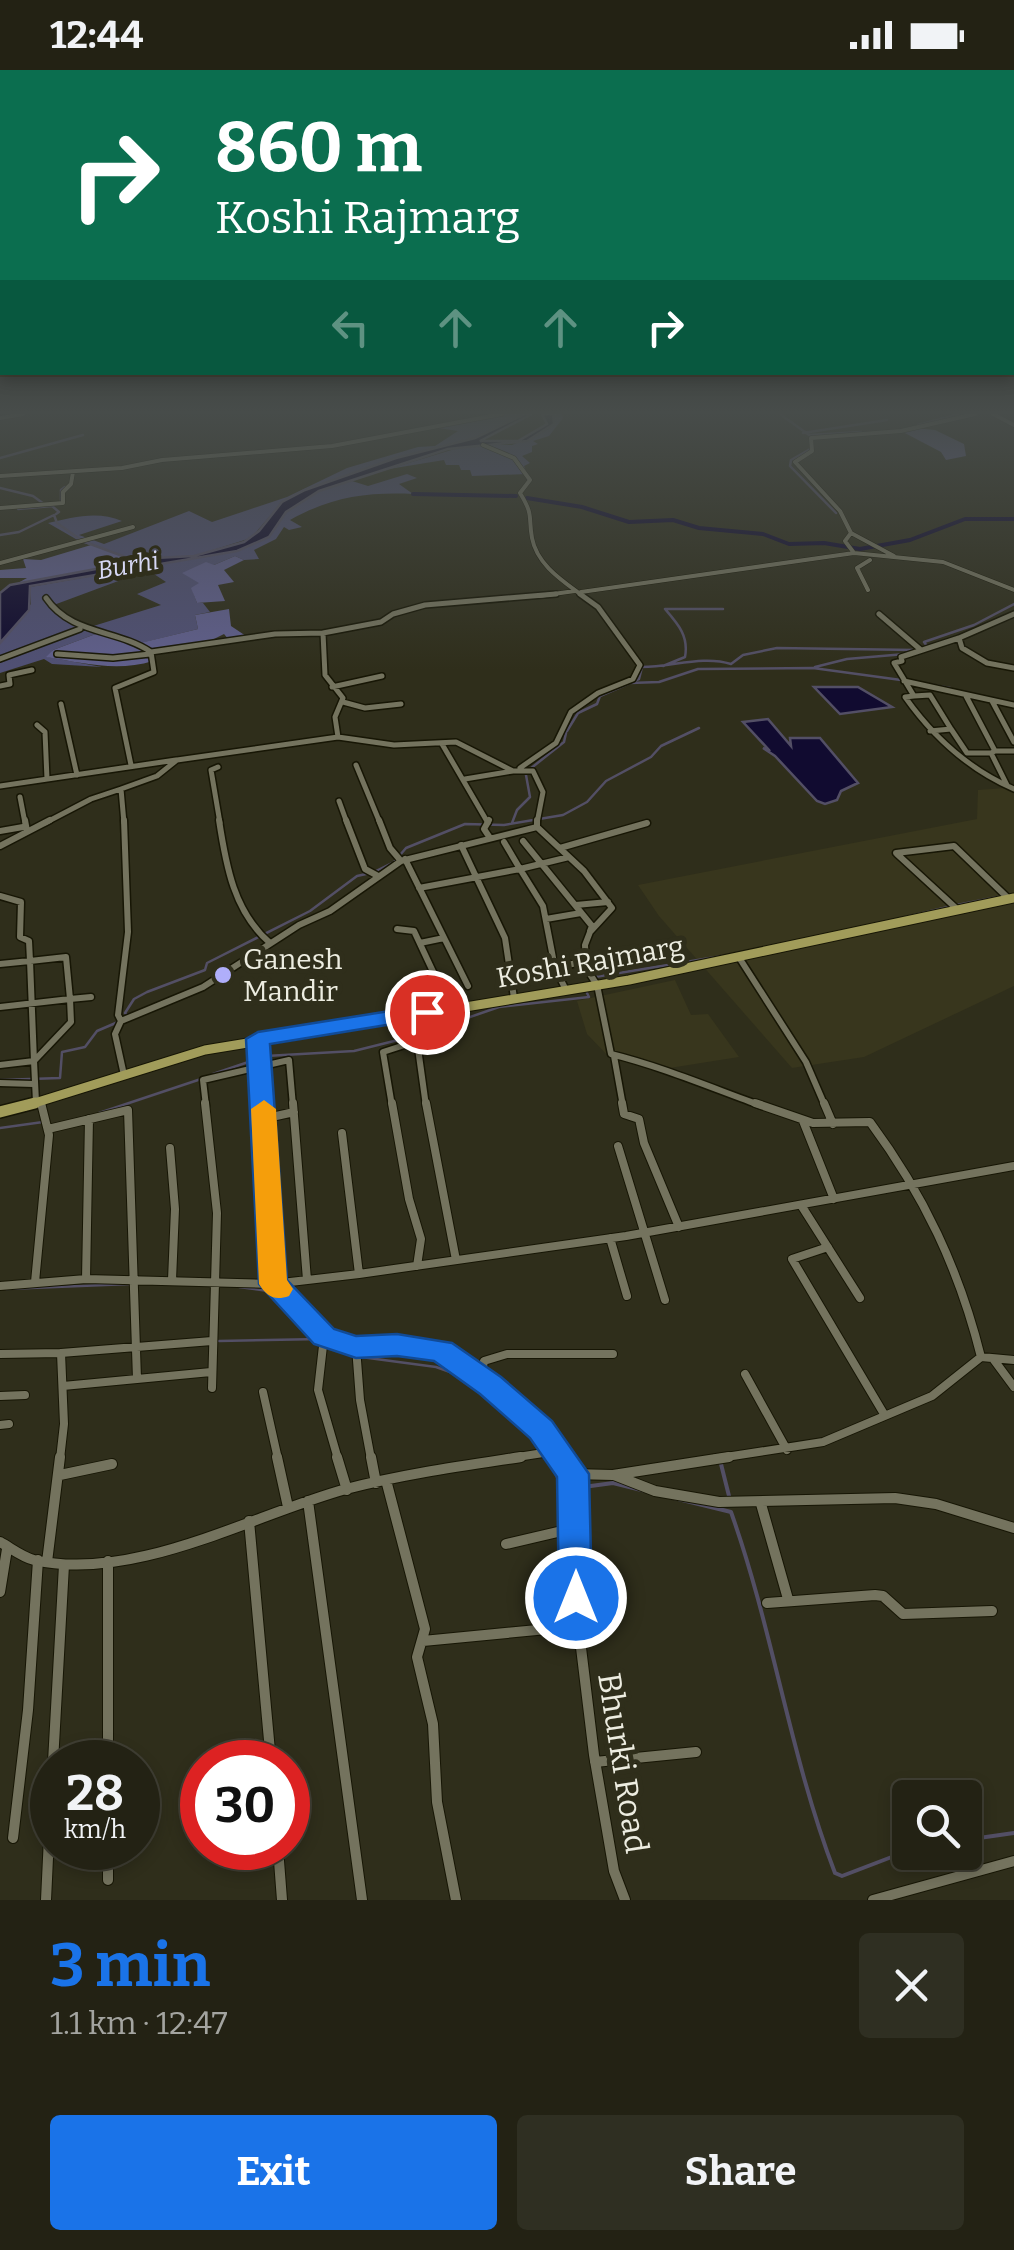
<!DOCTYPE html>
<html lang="en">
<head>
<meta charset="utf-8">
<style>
	body { margin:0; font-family:Bitter,serif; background:#2f2f22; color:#f1f3f6; height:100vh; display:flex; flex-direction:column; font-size:38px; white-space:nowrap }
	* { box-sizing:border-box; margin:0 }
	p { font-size:32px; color:#a3a4a0 }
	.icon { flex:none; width:55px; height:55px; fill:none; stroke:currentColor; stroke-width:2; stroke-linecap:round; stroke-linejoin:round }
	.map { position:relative; height:1830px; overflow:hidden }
	.drawer { display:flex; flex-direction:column; background:#232214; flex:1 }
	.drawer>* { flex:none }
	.top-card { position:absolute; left:0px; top:0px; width:1015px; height:305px; box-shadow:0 5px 15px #0003,0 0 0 2px #403f34; background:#0b6e4f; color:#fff; overflow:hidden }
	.controls { position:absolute; left:892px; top:1710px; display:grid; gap:20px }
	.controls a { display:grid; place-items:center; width:90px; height:90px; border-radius:10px; background:#232214; box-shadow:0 5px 15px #0003,0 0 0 2px #403f34; font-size:50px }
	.speed { position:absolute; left:30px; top:1670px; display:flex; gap:20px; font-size:50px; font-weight:700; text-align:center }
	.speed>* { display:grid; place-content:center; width:130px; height:130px; border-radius:50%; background:#232214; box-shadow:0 5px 15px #0003,0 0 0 2px #403f34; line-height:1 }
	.speed small { font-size:25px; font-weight:400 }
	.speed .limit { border:15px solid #d22; background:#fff; color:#111 }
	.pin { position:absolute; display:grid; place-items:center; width:85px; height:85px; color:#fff; margin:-42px; border:5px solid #fff; border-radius:50%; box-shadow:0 2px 10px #0007 }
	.me { position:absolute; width:110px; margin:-55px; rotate:0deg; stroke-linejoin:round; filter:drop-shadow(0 0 8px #0008) }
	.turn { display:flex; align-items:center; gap:35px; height:210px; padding:0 50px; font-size:45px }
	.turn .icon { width:130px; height:130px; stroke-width:2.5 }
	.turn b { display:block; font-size:70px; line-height:85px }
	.lanes { display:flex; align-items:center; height:95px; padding:0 50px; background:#0003; justify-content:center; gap:50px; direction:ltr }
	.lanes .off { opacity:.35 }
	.round { display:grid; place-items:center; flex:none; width:105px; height:105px; border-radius:10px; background:#2f2f22 }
	.overview { display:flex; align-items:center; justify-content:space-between; height:170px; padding:0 50px }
	h1 { font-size:60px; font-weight:700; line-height:75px; color:#1a73e8 }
	.action { display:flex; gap:20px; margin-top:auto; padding:20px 50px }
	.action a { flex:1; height:115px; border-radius:10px; background:#1a73e8; color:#fff; font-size:40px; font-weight:700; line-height:115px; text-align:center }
	.action a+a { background:#2f2f22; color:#f1f3f6 }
	.status { display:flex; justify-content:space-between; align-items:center; height:70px; padding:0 50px; background:#232214; direction:ltr }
	.status svg { height:28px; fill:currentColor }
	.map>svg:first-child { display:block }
	.built { fill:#38361d }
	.green { fill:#505074; fill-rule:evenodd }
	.forest { fill:#605f8c }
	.water { fill:#110b30; stroke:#534f65; stroke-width:2.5 }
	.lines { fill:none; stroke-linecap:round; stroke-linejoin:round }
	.stream-far1 { stroke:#534f65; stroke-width:2.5 }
	.stream { stroke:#534f65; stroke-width:4 }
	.canal { stroke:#110b30; stroke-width:4 }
	.minor-far4-casing { stroke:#171605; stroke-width:5 }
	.minor-far3-casing { stroke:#171605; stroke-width:8 }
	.minor-far2-casing { stroke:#171605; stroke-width:9 }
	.minor-far1-casing { stroke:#171605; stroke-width:10 }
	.minor-casing { stroke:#171605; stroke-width:12 }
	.primary-far1-casing { stroke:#171605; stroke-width:11 }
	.primary-casing { stroke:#171605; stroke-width:14 }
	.minor-far4 { stroke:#74735e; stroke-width:4 }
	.minor-far3 { stroke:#74735e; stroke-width:5 }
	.minor-far2 { stroke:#74735e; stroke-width:6 }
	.minor-far1 { stroke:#74735e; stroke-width:8 }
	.minor { stroke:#74735e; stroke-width:10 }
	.primary-far1 { stroke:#a19c5a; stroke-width:9 }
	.primary { stroke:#a19c5a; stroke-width:11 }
	.route { fill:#1a73e8; stroke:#114b97; stroke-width:2.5 }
	.slow { fill:#f59e0b }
	.poi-dot { fill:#afaefa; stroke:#2f2e1b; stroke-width:4 }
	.labels { text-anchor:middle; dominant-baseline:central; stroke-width:10; stroke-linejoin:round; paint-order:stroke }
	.far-water-label { font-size:25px; font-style:italic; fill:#d7d8f5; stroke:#2f2e1b }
	.poi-label { font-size:28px; fill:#edede1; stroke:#2f2e1b; text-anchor:start }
	.street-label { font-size:28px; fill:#edede1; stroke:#2f2e1b }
	.near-street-label { font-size:32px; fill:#edede1; stroke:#2f2e1b }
</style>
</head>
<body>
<div class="status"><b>12:44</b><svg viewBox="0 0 49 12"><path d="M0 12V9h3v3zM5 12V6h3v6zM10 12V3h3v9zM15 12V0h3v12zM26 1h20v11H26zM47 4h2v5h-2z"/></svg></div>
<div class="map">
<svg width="1014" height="1830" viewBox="0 0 1014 1830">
	<rect width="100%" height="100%" fill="#2f2e1b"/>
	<path class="built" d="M1006,718L1014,721V916L864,987L792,998L659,846L638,815L977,749L978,720Z
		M675,910L691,945L708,944L739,987L657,1000L611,989L587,964L577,931Z"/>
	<path class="green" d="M502,344H525L475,368L396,388L282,432L251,468L194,486L136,491L81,472L48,453C71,448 97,440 122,451L79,465L104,474L189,441L212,452L287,427L347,398L418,377L435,376L458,361L438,358Z
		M553,344H562L563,348L549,366L533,371L538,374L532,376V382L522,386L530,393L524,396L527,404L472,406L470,400H461L459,395H446L444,390L389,399L471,374L512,375L549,359Z
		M407,404L417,408L399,414L413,424C367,422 331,427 290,450L302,457L289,460L284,457L276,469L254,480L259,489L244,490L235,486L214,495L196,509L200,513L193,522L197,533H203L210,542L195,545L198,559L141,573L101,562L53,580L48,587L102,597L52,594L44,589L0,603V573L31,534L30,517L237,481L300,430L319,421L352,411L368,416ZM148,500L166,512L137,524L161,535L87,558L51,536Z"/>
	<path class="forest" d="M915,358L935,360L964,374L966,386L946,390L941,382L901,361Z
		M91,475L136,491L74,506L18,513L27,508H0V500L26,498L23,489L41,490Z
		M235,486L244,490L224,500L234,512L218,515L225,531L197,533L191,518L199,513L182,503L206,492L214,495Z
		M229,539L231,556L249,568L230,571L224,564L208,572L211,575L153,580V591C117,602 83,593 46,587L53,580L101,562L140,573L198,559L195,545Z"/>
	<path class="water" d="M525,344H532L480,371H518L547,354L542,344H553L554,354L527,371L448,379L319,421L286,442L269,467L237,481L30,516L29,540L0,573V523L10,515L155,488L194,486L244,472L259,461L282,432L305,420L396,388L475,368Z
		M814,617H858L892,637L840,644Z
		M768,649L791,676L790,668H820L858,713L841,721L837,730L825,734L817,731L775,686L763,678L770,681L743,652Z"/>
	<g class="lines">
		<path class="stream-far1" d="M780,344L809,365L861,362
			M918,355L959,344
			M803,363L887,350
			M812,378L791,390L790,396L836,443
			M0,388L83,365
			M0,418L33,426L44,434
			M61,431V420L65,417
			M18,439L52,436L59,442L56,444
			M0,465L19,462L54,445L57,453L81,470
			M85,472L136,491
			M927,576L924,572L974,555L1014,534
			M663,596L685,587C689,566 678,554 665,539H723
			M815,597L847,589L905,584
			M631,612L639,609L642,597C672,597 703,585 731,594L743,585L777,578L915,580
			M928,614L950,618
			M567,661L578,643L597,634L600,626L630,613L659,612L698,599L813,598L901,610
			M530,699L564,672L566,663
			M512,753L517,740L530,727L526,705
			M374,802L394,792L406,778L465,754L504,755L563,745L587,732L606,711L651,687L661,676L699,658
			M957,835L1003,826
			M906,847L952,836
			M595,907L722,886
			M128,946L125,943L134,929L147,922L205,900L207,893L310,841L357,806L366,804
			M418,965L499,937L589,927L587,923
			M213,1004L266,986L354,981L410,967
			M0,1010L60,1008L62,982L85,977L97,961L118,952
			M99,1043L201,1009
			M0,1058L43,1052
			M239,1217L275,1222
			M6,1219L130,1214
			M219,1271L321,1269
			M329,1273L352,1285
			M361,1287L436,1297L475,1311
			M482,1314L500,1336
			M518,1350L530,1357L544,1376"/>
		<path class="stream" d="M549,1387L565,1424L569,1421
			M721,1394L730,1430
			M576,1418L613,1413L731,1442C773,1560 790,1686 835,1803L842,1806L910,1780
			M965,1770L1014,1763"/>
		<path class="canal" d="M413,424L516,426
			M527,428L582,437L629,452L673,450L699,458L763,464L789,474L824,473L860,479L910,470L965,449H1014"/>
		<g class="minor-far4-casing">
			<path id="minor-far4" d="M993,344L1014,355
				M0,348L23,344
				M483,375L514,388L530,410L520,423C534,446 528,445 532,468C537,495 563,511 583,526
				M0,406L122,398L162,390L332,376L502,344
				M0,438L63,433V422L71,414L73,402
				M851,463L894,486
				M854,483L845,471L851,463L840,441L795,392L812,381L811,368L901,361L975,344
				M0,493L133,457
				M868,520L857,498L870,490
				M581,522L854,483L943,492L1014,520
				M539,526L575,521"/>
		</g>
		<g class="minor-far3-casing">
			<path id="minor-far3" d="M46,528C71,565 117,559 151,582L275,564L323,563L325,605L343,628L335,647L338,667L177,690L157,706L121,719L124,753
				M879,544L921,580
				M1014,544L959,568L962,578L987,593L1014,598
				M323,563L381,552L393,544L425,535L556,524
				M959,568L901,587L902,591L894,593L914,626L905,627C934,668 968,699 1014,719
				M57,584L113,588L150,584
				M0,589L80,559
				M904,611L1014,635
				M0,616L10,614L9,605L32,600
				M332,617L382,606
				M914,626L930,625L951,659
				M966,626L995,681L991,683L1007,715
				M992,631L1014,672
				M343,632L365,638L401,634
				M61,634L77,705
				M37,655L45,662L47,709
				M930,661L951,659L967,683H991
				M338,667L394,675L456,672L513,701H533L543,722L537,753
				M442,674L488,753
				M995,681H1014
				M131,695L115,618L154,602L151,582
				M356,695L380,753
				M218,697L211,700L220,753
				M520,698L556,673L571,642L598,623L633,609L640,595L598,537L580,524
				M465,709L513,701
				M0,716L176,690
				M20,727L25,753
				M339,731L347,753
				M45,753L91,729L121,719"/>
		</g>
		<g class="minor-far2-casing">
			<path id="minor-far2" d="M25,750L27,761
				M219,750C226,796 234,842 270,873
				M346,750L365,799L378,806
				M379,750L390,778L401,791
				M489,750L484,759L490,768
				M537,750V757L584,801L612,838L590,862L585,875L586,898L597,915L611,984C663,997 712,1018 762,1036
				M0,761L23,757
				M523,771L592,856L590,861
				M504,772L520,799L569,787
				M461,775L505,868L514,928
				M0,776L50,750
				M560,778L647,753
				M896,783L954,776L1009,829
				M897,784L958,840
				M405,789L468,916
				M419,818L520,799L543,836L555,898L585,891
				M0,826L21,832L20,867L29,871L30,891L0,894
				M576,835L608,832
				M546,849L581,843
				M397,859L414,861L450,938
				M420,873L444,868
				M740,889L806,992L825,1036
				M555,898L566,920
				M0,937L70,929L71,952L34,991L36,1032
				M405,947L417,971L426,1036
				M121,951L118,945L128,862L124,750
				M258,969L262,1036
				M614,986L623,1036
				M0,995L34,991L30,891L66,887L70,929L91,927
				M124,1005L115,964L121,951L203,917L299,855L330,841L401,791L537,757
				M0,1013L33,1014
				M41,1032L42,1036
				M206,1036L203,1010L289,990L293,1036
				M392,1036L383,982L417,971"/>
		</g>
		<g class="minor-far1-casing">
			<path id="minor-far1" d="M205,1033L217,1143L212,1318
				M262,1033L273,1214L324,1267L339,1273L441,1281L468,1304L491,1315L541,1359L563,1389
				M293,1033L307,1210
				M392,1033L409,1129L421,1169L417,1196
				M426,1033L456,1190
				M622,1033L624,1044L639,1049L644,1073L679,1157
				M824,1033L833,1054
				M263,1049L294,1042
				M803,1051L834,1129
				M48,1059L128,1040L137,1309
				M342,1063L359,1204
				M618,1076L665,1230
				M170,1078L175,1139L172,1210
				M801,1135L860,1228
				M610,1168L627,1226
				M828,1177L792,1189L884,1344
				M86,1209L89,1049
				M35,1212L49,1065L41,1033
				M0,1216L86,1209L273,1214L359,1204L626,1166L1014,1096
				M324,1267L318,1320L338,1389
				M356,1277L360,1330L371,1389
				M61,1283L212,1271
				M0,1284L61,1283L64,1354L60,1389
				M981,1287L1014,1290
				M994,1290L1014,1317
				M745,1304L787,1380
				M481,1309L484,1291L507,1284H613
				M63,1316L211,1302
				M263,1322L278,1389
				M0,1326L25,1325
				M0,1355L9,1354
				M505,1389L556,1381
				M713,1389L823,1372L932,1326L981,1287C959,1199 924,1125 870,1052L813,1053L755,1033"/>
		</g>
		<g class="minor-casing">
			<path id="minor" d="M277,1387L288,1437
				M337,1387L347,1420
				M371,1387L376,1413
				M561,1387L573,1404L575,1528L594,1685L614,1801L625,1830
				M573,1404L613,1405L729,1387
				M60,1405L112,1394
				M614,1405L655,1421L719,1432L895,1428L936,1434L1014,1458
				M386,1410L425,1559L417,1587L433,1654L437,1732L456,1830
				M308,1431L362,1830
				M761,1434L788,1529
				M249,1451L271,1692
				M0,1472C11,1478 22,1487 34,1490C133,1513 252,1445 346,1419C404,1404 462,1396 521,1387
				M506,1474L575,1458
				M108,1491V1692
				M47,1492L60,1387
				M0,1522L7,1479
				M767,1533L875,1525L883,1526L903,1544L992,1541
				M423,1571L579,1556
				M53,1692L64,1495
				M595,1692L696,1682
				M13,1768L28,1640L38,1490
				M108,1778V1810
				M278,1778L282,1830
				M46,1830L52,1704
				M873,1830L1014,1791"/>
		</g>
		<g class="primary-far1-casing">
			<path id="primary-far1" d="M25,1036L205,980L629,910L1014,828"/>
		</g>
		<g class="primary-casing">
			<path id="primary" d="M0,1042L35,1033"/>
		</g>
		<use href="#minor-far4" class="minor-far4"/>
		<use href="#minor-far3" class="minor-far3"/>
		<use href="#minor-far2" class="minor-far2"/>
		<use href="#minor-far1" class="minor-far1"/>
		<use href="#minor" class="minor"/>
		<use href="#primary-far1" class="primary-far1"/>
		<use href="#primary" class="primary"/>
	</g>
	<linearGradient id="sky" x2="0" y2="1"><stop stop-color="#1a190f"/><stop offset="0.57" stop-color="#474c4a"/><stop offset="1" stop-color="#474c4a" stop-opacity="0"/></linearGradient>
	<rect width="1014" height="600" fill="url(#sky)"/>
	<path class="route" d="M427,935L439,942L435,947L270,974L287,1210L334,1259L356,1266L397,1264L452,1273L501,1307L552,1351L589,1404L592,1528L587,1538L576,1543L564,1538L559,1528L557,1407L530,1368L480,1324L434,1291L397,1286L356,1288L314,1274L259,1214L246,969L258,962Z"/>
	<path class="slow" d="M264,1030L276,1039L287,1210L293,1219L289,1226C275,1231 267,1227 259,1214L251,1039Z"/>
	<circle class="poi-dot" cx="223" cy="905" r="10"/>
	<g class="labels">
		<g class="far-water-label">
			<text transform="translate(128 496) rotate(-10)">Burhi</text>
		</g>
		<g class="poi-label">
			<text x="243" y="889">Ganesh<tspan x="243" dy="32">Mandir</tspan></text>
		</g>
		<g class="street-label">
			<text transform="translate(590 892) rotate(-10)">Koshi Rajmarg</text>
		</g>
		<g class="near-street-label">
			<text transform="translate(623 1693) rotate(81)">Bhurki Road</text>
		</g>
	</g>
</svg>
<div class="controls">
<a><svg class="icon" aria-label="search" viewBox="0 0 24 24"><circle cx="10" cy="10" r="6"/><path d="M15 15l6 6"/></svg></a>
</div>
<div class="speed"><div>28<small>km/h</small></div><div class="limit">30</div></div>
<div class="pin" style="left:427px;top:942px;background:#d93025"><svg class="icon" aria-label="arrive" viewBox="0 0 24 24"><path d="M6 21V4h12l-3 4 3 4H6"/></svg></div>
<svg class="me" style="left:576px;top:1528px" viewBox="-20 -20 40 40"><circle r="17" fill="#1a73e8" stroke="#fff" stroke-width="3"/><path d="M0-11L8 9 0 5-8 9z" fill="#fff"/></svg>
<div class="top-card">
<div class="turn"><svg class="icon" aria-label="right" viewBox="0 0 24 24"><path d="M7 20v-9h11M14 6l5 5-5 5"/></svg><div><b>860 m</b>Koshi Rajmarg</div></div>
<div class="lanes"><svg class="icon off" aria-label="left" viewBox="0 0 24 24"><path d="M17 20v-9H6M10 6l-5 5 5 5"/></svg><svg class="icon off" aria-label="ahead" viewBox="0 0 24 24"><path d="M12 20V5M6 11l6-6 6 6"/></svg><svg class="icon off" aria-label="ahead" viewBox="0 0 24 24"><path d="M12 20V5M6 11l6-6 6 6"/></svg><svg class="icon" aria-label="right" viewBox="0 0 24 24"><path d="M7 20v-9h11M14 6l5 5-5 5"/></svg></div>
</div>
</div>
<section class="drawer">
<div class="overview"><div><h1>3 min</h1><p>1.1 km · 12:47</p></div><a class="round"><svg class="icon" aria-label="close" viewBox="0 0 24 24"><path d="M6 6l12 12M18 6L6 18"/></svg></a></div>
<div class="action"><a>Exit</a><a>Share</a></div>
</section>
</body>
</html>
